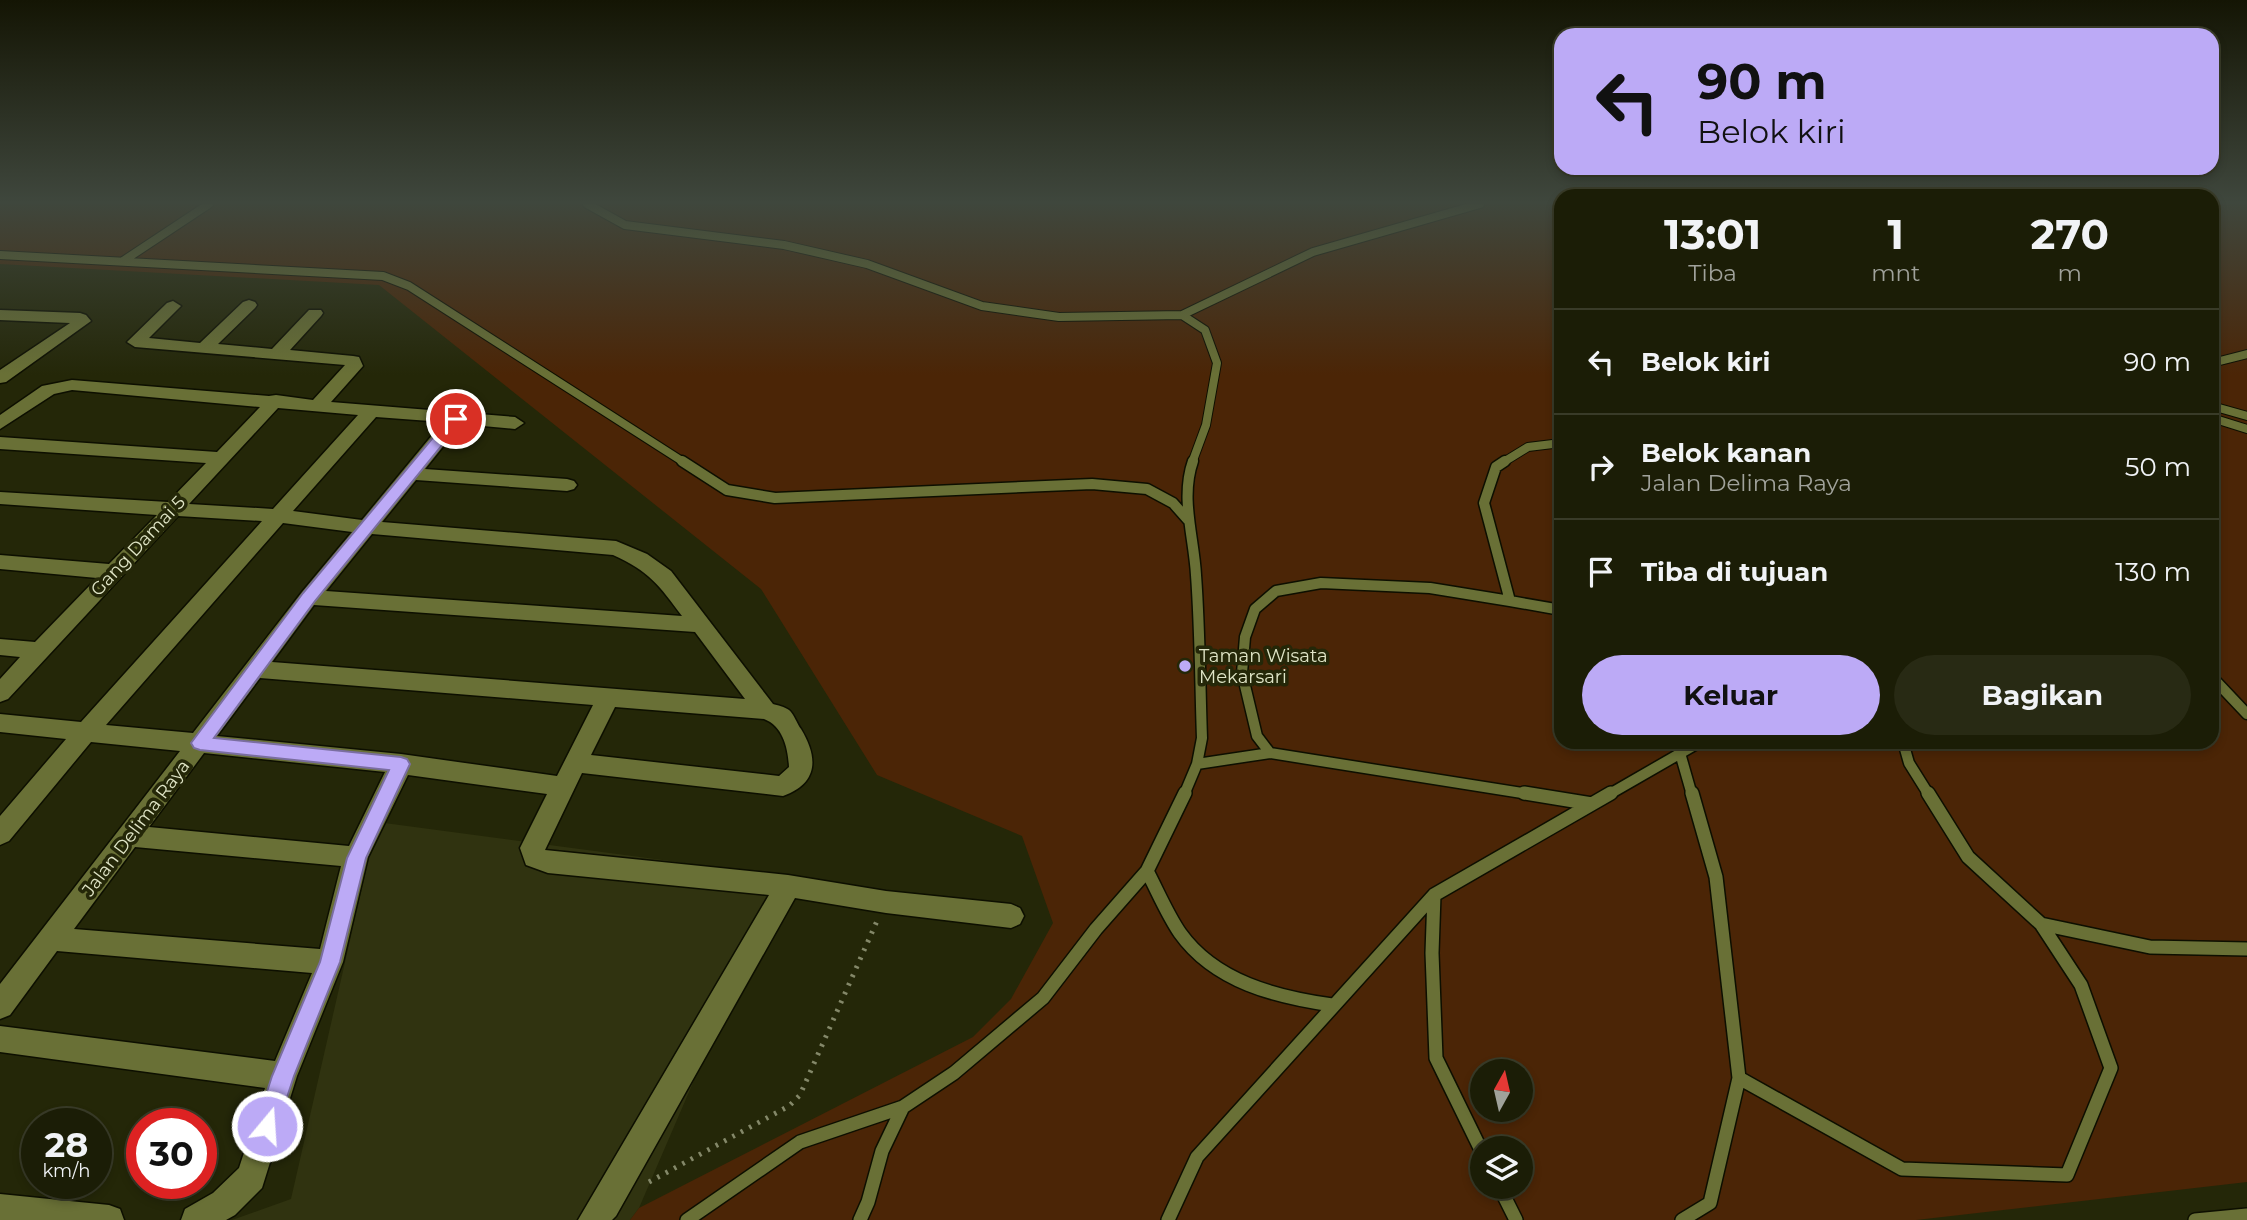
<!DOCTYPE html>
<html lang="id">
<head>
<meta charset="utf-8">
<style>
	body { margin:0; font-family:Montserrat,sans-serif; background:#282a14; color:#f1f3f6; height:100vh; display:flex; flex-direction:column; font-size:26px; white-space:nowrap }
	* { box-sizing:border-box; margin:0 }
	p { font-size:23px; color:#a0a29b }
	.icon { flex:none; width:38px; height:38px; fill:none; stroke:currentColor; stroke-width:2; stroke-linecap:round; stroke-linejoin:round }
	.map { position:relative; flex:1; overflow:hidden }
	.panel { position:absolute; left:1554px; top:189px; width:665px; height:560px; display:flex; flex-direction:column; background:#1b1d06; border-radius:21px; box-shadow:0 4px 10px #0003,0 0 0 2px #393b28 }
	.panel>* { flex:none }
	.top-card { position:absolute; left:1554px; top:28px; width:665px; height:147px; border-radius:21px; box-shadow:0 4px 10px #0003,0 0 0 2px #393b28; background:#bcaaf6; color:#111; overflow:hidden }
	.needle { width:46px; rotate:8deg }
	.controls { position:absolute; left:1470px; top:1059px; display:grid; gap:14px }
	.controls a { display:grid; place-items:center; width:63px; height:63px; border-radius:50%; background:#1b1d06; box-shadow:0 4px 10px #0003,0 0 0 2px #393b28; font-size:35px }
	.speed { position:absolute; left:21px; top:1108px; display:flex; gap:14px; font-size:35px; font-weight:700; text-align:center }
	.speed>* { display:grid; place-content:center; width:91px; height:91px; border-radius:50%; background:#1b1d06; box-shadow:0 4px 10px #0003,0 0 0 2px #393b28; line-height:1 }
	.speed small { font-size:18px; font-weight:400 }
	.speed .limit { border:10px solid #d22; background:#fff; color:#111 }
	.pin { position:absolute; display:grid; place-items:center; width:60px; height:60px; color:#fff; margin:-30px; border:4px solid #fff; border-radius:50%; box-shadow:0 2px 7px #0007 }
	.me { position:absolute; width:77px; margin:-38px; rotate:18deg; stroke-linejoin:round; filter:drop-shadow(0 0 5px #0008) }
	.turn { display:flex; align-items:center; gap:24px; height:147px; padding:0 28px; font-size:32px }
	.turn .icon { width:91px; height:91px; stroke-width:2.5 }
	.turn b { display:block; font-size:49px; line-height:60px }
	.eta { display:flex; justify-content:space-evenly; align-items:center; height:119px; text-align:center }
	.eta b { font-size:42px; font-weight:700; line-height:49px }
	.cta { display:flex; gap:14px; margin-top:auto; padding:14px 28px }
	.cta a { flex:1; height:80px; border-radius:42px; background:#bcaaf6; color:#111; font-size:28px; font-weight:700; line-height:80px; text-align:center }
	.cta a+a { background:#282a14; color:#f1f3f6 }
	ul { padding:0; list-style:none }
	li { display:flex; align-items:center; gap:21px; height:105px; padding:0 28px; border-top:2px solid #393b28 }
	li div { flex:1 }
	li b { display:block; font-size:26px }
	li em { font-style:normal }
	.map>svg:first-child { display:block }
	.built { fill:#303310 }
	.green { fill:#4b2506; fill-rule:evenodd }
	.lines { fill:none; stroke-linecap:round; stroke-linejoin:round }
	.service-far2-casing { stroke:#0d0f00; stroke-width:10 }
	.service-far1-casing { stroke:#0d0f00; stroke-width:13 }
	.service-casing { stroke:#0d0f00; stroke-width:16 }
	.minor-casing { stroke:#0d0f00; stroke-width:3 }
	.path { stroke:#848869; stroke-width:5; stroke-dasharray:2.5 7; stroke-linecap:butt }
	.service-far2 { stroke:#697036; stroke-width:8 }
	.service-far1 { stroke:#697036; stroke-width:10 }
	.service { stroke:#697036; stroke-width:13 }
	.minor { fill:#697036; fill-rule:evenodd }
	.route { fill:#bcaaf6; stroke:#7a6ea0; stroke-width:2 }
	.poi-dot { fill:#bcaaf6; stroke:#242708; stroke-width:2.5 }
	.labels { text-anchor:middle; dominant-baseline:central; stroke-width:7; stroke-linejoin:round; paint-order:stroke }
	.street-label { font-size:18px; fill:#e0e5c7; stroke:#242708 }
	.poi-label { font-size:18px; fill:#e0e5c7; stroke:#242708; text-anchor:start }
</style>
</head>
<body>
<div class="map">
<svg width="2247" height="1220" viewBox="0 0 2247 1220">
	<rect width="100%" height="100%" fill="#242708"/>
	<path class="built" d="M377,822L782,876L639,1208L630,1220H232L291,1199Z"/>
	<path class="green" d="M0,204H1561V742H2212V204H2247V1182L1916,1220H630L639,1208L973,1037L1011,999L1053,923L1022,836L877,775L761,589L379,285L0,264ZM1482,1071H1521V1110H1482ZM1482,1148H1521V1186H1482Z"/>
	<g class="lines">
		<g class="service-far2-casing">
			<path id="service-far2" d="M587,204L625,225L784,245L867,264L982,306L1059,317L1182,315L1205,330L1217,363L1206,425L1192,463
				M0,255L383,276L409,286L685,463
				M123,261L209,204
				M1182,315L1313,252L1480,204
				M2212,363L2247,354
				M2212,406L2247,416
				M2212,418L2247,429
				M1502,463L1528,447L1561,443"/>
		</g>
		<g class="service-far1-casing">
			<path id="service-far1" d="M682,461L727,490L775,498L1092,484L1147,489L1173,503L1188,520
				M1510,601L1561,610
				M2212,677L2247,714
				M1903,742L1909,763L1929,795
				M1270,753L1535,795
				M1680,753L1692,795
				M1197,764L1270,753L1257,736L1242,673L1245,637L1255,609L1276,591L1321,583L1430,588L1510,601L1484,503L1496,467L1505,461
				M1184,795L1197,764L1202,738C1200,684 1200,629 1196,575C1194,537 1180,498 1193,461
				M1608,795L1700,742"/>
		</g>
		<g class="service-casing">
			<path id="service" d="M1524,793L1592,804
				M1147,871C1158,892 1167,914 1180,933C1215,982 1276,997 1332,1005
				M1434,895L1432,953L1436,1058L1482,1152
				M2041,924L2150,947L2247,949
				M1739,1078L1902,1169L2067,1175L2111,1068L2081,985L2041,924L1968,857L1928,793
				M1499,1186L1516,1220
				M687,1220L800,1142L903,1107
				M860,1220L868,1202L882,1151L903,1107L954,1073L1043,998L1096,929L1147,871L1185,793
				M1168,1220L1197,1157L1434,895L1611,793
				M1682,1220L1710,1203L1739,1078L1716,877L1692,793
				M2195,1220L2247,1215"/>
		</g>
		<g class="minor-casing">
			<path id="minor" d="M249,300L255,302L257,305L255,308L218,344L272,349L309,310H321L323,313L321,316L290,350L353,356L359,357L363,366L331,402L515,417L524,423L515,429L461,424L425,469L567,479L574,481L577,485L574,489L567,491L416,480L382,522L616,541L647,554L671,571L773,704C777,705 785,707 789,710C794,714 797,724 801,729C818,757 819,783 783,796L582,773L545,850L788,875L886,891L1011,904L1020,908L1024,916L1020,924L1011,928L886,913L795,898L616,1216L612,1220H578L769,895L548,873L526,865L520,848L547,794L408,775L368,857L343,962L297,1076L262,1188L235,1215L226,1220H181L185,1209L213,1193L239,1168L265,1088L0,1052V1026L275,1061L312,973L57,951L10,1015L0,1019V984L180,751L91,742L9,841L0,845V816L66,739L0,732V714L81,722L262,521L178,516L8,699L0,702V679L20,657L0,655V639L35,642L97,578L0,569V555L109,564L157,515L0,504V492L168,502L206,463L0,449V437L217,452L260,407L72,390L54,394L0,429V415L42,386L72,380L269,396L276,395L313,400L345,365L135,347L127,342L167,303L173,301L181,306L149,338L200,343L243,302ZM278,408L358,415L273,509L189,504ZM376,417L443,422L362,520L293,511ZM283,523L352,532L302,592L193,733L106,725ZM372,534L613,555C649,571 659,585 682,616L326,591ZM314,605L695,632L745,699L272,662ZM260,678L593,705L557,776L401,754L217,736ZM615,707L764,719C783,726 788,748 789,767L779,776L591,755ZM204,753L385,772L349,846L149,827ZM135,847L341,866L320,949L74,929Z
				M0,310L80,313L86,315L91,321L6,382L0,383V370L70,323L0,320Z
				M0,1194L109,1205L120,1209L124,1220H0Z"/>
		</g>
		<path class="path" d="M649,1182L789,1106L800,1095L877,921"/>
		<use href="#service-far2" class="service-far2"/>
		<use href="#service-far1" class="service-far1"/>
		<use href="#service" class="service"/>
		<use href="#minor" class="minor"/>
	</g>
	<linearGradient id="sky" x2="0" y2="1"><stop stop-color="#141504"/><stop offset="0.54" stop-color="#3f473d"/><stop offset="1" stop-color="#3f473d" stop-opacity="0"/></linearGradient>
	<rect width="2247" height="375" fill="url(#sky)"/>
	<path class="route" d="M456,415L463,419L461,422L315,601L214,738L401,757L407,759L410,764L366,858L340,962L294,1076L275,1134L267,1137L259,1134L256,1126L272,1076L320,962L347,858L389,770L200,750L194,748L191,743L303,593L451,416Z"/>
	<circle class="poi-dot" cx="1185" cy="666" r="7"/>
	<g class="labels">
		<g class="street-label">
			<text transform="translate(138 546) rotate(-47)">Gang Damai 5</text>
			<text transform="translate(136 828) rotate(-53)">Jalan Delima Raya</text>
		</g>
		<g class="poi-label">
			<text x="1199" y="656">Taman Wisata<tspan x="1199" dy="21">Mekarsari</tspan></text>
		</g>
	</g>
</svg>
<div class="controls">
<a><svg class="needle" viewBox="-14 -14 28 28"><path d="M0-13l5 13h-10z" fill="#e53935"/><path d="M0 13l5-13h-10z" fill="#a0a29b"/></svg></a>
<a><svg class="icon" aria-label="layers" viewBox="0 0 24 24"><path d="M12 4l9 5-9 5-9-5zM3 14l9 5 9-5"/></svg></a>
</div>
<div class="speed"><div>28<small>km/h</small></div><div class="limit">30</div></div>
<div class="pin" style="left:456px;top:419px;background:#d93025"><svg class="icon" aria-label="arrive" viewBox="0 0 24 24"><path d="M6 21V4h12l-3 4 3 4H6"/></svg></div>
<svg class="me" style="left:267px;top:1126px" viewBox="-20 -20 40 40"><circle r="17" fill="#bcaaf6" stroke="#fff" stroke-width="3"/><path d="M0-11L8 9 0 5-8 9z" fill="#fff"/></svg>
<div class="top-card">
<div class="turn"><svg class="icon" aria-label="left" viewBox="0 0 24 24"><path d="M17 20v-9H6M10 6l-5 5 5 5"/></svg><div><b>90 m</b>Belok kiri</div></div>
</div>
<section class="panel">
<div class="eta">
<div><b>13:01</b><p>Tiba</p></div>
<div><b>1</b><p>mnt</p></div>
<div><b>270</b><p>m</p></div>
</div>
<ul>
<li><svg class="icon" aria-label="left" viewBox="0 0 24 24"><path d="M17 20v-9H6M10 6l-5 5 5 5"/></svg><div><b>Belok kiri</b></div><em>90 m</em></li>
<li><svg class="icon" aria-label="right" viewBox="0 0 24 24"><path d="M7 20v-9h11M14 6l5 5-5 5"/></svg><div><b>Belok kanan</b><p>Jalan Delima Raya</p></div><em>50 m</em></li>
<li><svg class="icon" aria-label="arrive" viewBox="0 0 24 24"><path d="M6 21V4h12l-3 4 3 4H6"/></svg><div><b>Tiba di tujuan</b></div><em>130 m</em></li>
</ul>
<div class="cta"><a>Keluar</a><a>Bagikan</a></div>
</section>
</div>
</body>
</html>
